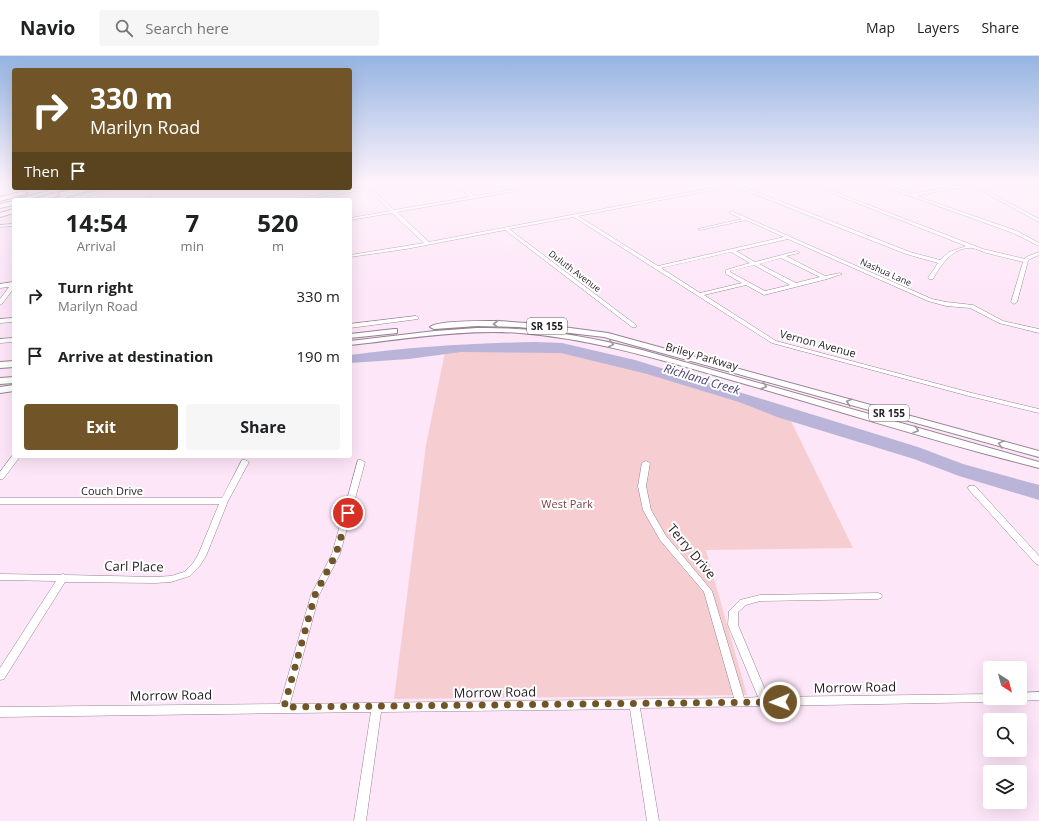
<!DOCTYPE html>
<html lang="en">
<head>
<meta charset="utf-8">
<style>
	body { margin:0; font-family:"Open Sans",sans-serif; background:#f6f6f6; color:#202124; height:100vh; display:flex; flex-direction:column; font-size:15px; white-space:nowrap }
	* { box-sizing:border-box; margin:0 }
	p { font-size:13px; color:#757577 }
	.icon { flex:none; width:22px; height:22px; fill:none; stroke:currentColor; stroke-width:2; stroke-linecap:round; stroke-linejoin:round }
	.map { position:relative; flex:1; overflow:hidden }
	.panel { position:absolute; left:12px; top:142px; width:340px; height:260px; display:flex; flex-direction:column; background:#fff; border-radius:4px; box-shadow:0 4px 16px #0002 }
	.panel>* { flex:none }
	.banner { position:absolute; left:12px; top:12px; width:340px; height:122px; border-radius:4px; box-shadow:0 4px 16px #0002; background:#715528; color:#fff; overflow:hidden }
	.needle { width:26px; rotate:144deg }
	.fabs { position:absolute; left:983px; top:605px; display:grid; gap:8px }
	.fabs a { display:grid; place-items:center; width:44px; height:44px; border-radius:4px; background:#fff; box-shadow:0 4px 16px #0002; font-size:20px }
	.pin { position:absolute; display:grid; place-items:center; width:34px; height:34px; color:#fff; margin:-17px; border:2px solid #fff; border-radius:50%; box-shadow:0 1px 4px #0007 }
	.me { position:absolute; width:44px; margin:-22px; rotate:269deg; stroke-linejoin:round; filter:drop-shadow(0 0 3px #0008) }
	.turn { display:flex; align-items:center; gap:14px; height:84px; padding:0 12px; font-size:18px }
	.turn .icon { width:52px; height:52px; stroke-width:2.5 }
	.turn b { display:block; font-size:28px; line-height:34px }
	.then { display:flex; align-items:center; height:38px; padding:0 12px; background:#0003; gap:8px; font-size:15px }
	.eta { display:flex; justify-content:space-evenly; align-items:center; height:68px; text-align:center }
	.eta b { font-size:24px; font-weight:700; line-height:28px }
	.button { display:flex; gap:8px; margin-top:auto; padding:8px 12px }
	.button a { flex:1; height:46px; border-radius:4px; background:#715528; color:#fff; font-size:16px; font-weight:700; line-height:46px; text-align:center }
	.button a+a { background:#f6f6f6; color:#202124 }
	ul { padding:0; list-style:none }
	li { display:flex; align-items:center; gap:12px; height:60px; padding:0 12px }
	li div { flex:1 }
	li b { display:block; font-size:15px }
	li em { font-style:normal }
	header { display:flex; align-items:center; gap:24px; box-sizing:border-box; height:56px; padding:0 20px; background:#fff; border-bottom:1px solid #e0e0e0 }
	header strong { font-size:19px }
	nav { display:flex; gap:22px; margin-inline-start:auto; font-size:14px }
	.search { width:280px; height:36px; background:#f6f6f6; display:flex; align-items:center; gap:10px; box-sizing:border-box; padding:0 14px; border-radius:4px; color:#757577; font-size:15px }
	.map>svg:first-child { display:block }
	.green { fill:#f6ced1 }
	.water { fill:#b9b4d8 }
	.lines { fill:none; stroke-linecap:round; stroke-linejoin:round }
	.minor-casing { stroke:#978393; stroke-width:1 }
	.highway-casing { stroke:#978393; stroke-width:2 }
	.minor { fill:#fff; fill-rule:evenodd }
	.highway { fill:#fff; fill-rule:evenodd }
	.oneway { stroke:#9c999c }
	.route { stroke:#715528; stroke-width:7; stroke-dasharray:0 12.6 }
	.labels { text-anchor:middle; dominant-baseline:central; stroke-width:4; stroke-linejoin:round; paint-order:stroke }
	.far-street-label { font-size:9px; fill:#241c22; stroke:#fff }
	.shield { fill:#fff; stroke:#666064; stroke-width:1 }
	.shield-label { font-size:10px; font-weight:bold; fill:#241c22 }
	.street-label { font-size:11px; fill:#241c22; stroke:#fff }
	.park-label { font-size:11px; fill:#7d4248; stroke:#fff }
	.water-label { font-size:12px; font-style:italic; fill:#4c4374; stroke:#fff }
	.near-street-label { font-size:13px; fill:#241c22; stroke:#fff }
</style>
</head>
<body>
<header>
<strong>Navio</strong>
<div class="search"><svg class="icon" aria-label="search" viewBox="0 0 24 24"><circle cx="10" cy="10" r="6"/><path d="M15 15l6 6"/></svg>Search here</div>
<nav><a>Map</a><a>Layers</a><a>Share</a></nav>
</header>
<div class="map">
<svg width="1039" height="765" viewBox="0 0 1039 765">
	<rect width="100%" height="100%" fill="#fde6f8"/>
	<path class="green" d="M494,128H548L505,135Z
		M567,295L642,312L790,363L853,492L706,494L747,639L394,643L426,389L445,296Z"/>
	<path class="water" d="M536,286L562,287L635,304L918,391L963,408L1039,429V444L959,420L914,403L777,361L739,346L647,318L561,297L461,296L409,303L350,307V299C412,291 474,287 536,286Z"/>
	<g class="lines">
		<g class="minor-casing">
			<path id="minor" d="M10,128H14V129L0,132V130Z
				M362,128H366L394,154L470,141L455,128H459L475,140L549,128H556L397,156L429,186L734,128H741L738,129L910,196L940,204L949,196L966,190L809,128H814L983,193L1025,203L1026,201L1039,196V199L1030,203L1028,205L1017,246L1014,248L1011,246L1023,206C1011,203 999,200 987,197C982,196 974,191 969,192C951,193 941,209 933,223H929L928,222L938,207L906,198L734,130L578,160L658,210L784,181L746,164L700,174L698,173L742,163L730,157L729,156L731,155L932,243L946,246L973,249L1003,265L1039,273V277L999,267L970,252L946,250L928,245L788,183L736,195L755,206L797,195L799,196V197L786,200L825,220L840,217L842,218L827,223L764,239L746,229L704,239L776,285L972,337L1039,353V357L969,340L772,287L574,161L509,173L636,269V271H632L505,174L406,193L350,201V199L424,187L392,157L350,164V162L390,155L368,133L303,144H294L365,131ZM731,196L750,207L726,214V218L742,227L700,237L661,212ZM781,202L820,221L796,227L759,208ZM754,209L790,229L765,235L730,216V215Z
				M877,128H882L912,138L955,130L971,129L970,128H974L1039,163V166L975,131L955,132L916,140L1017,175L1039,187V190L1013,177Z
				M107,132H113L87,140L82,144H77L85,138Z
				M184,132H188L189,133L187,134Z
				M149,141H151V144H147Z
				M14,168V170L0,171V169Z
				M14,226V232L2,248L0,249V243L9,231L0,232V228Z
				M416,260L419,262L418,263L350,272V268Z
				M14,262V266L0,267V263Z
				M14,282V286L0,287V283Z
				M12,400H16L19,402L3,423H0V416Z
				M242,404H245L249,406L228,445L206,500L199,511L190,520L171,526L155,527L65,526L4,623L0,624V612L56,525L0,524V518L60,519L63,518L66,519L155,521L171,520L184,516L193,507L198,499L219,448H0V442H222Z
				M358,404H361L365,406L340,498L319,539L290,648L734,642L704,536L660,484L643,454L638,430L642,407L646,405L650,407L646,430L651,454L666,480L712,535L744,642L758,641L728,569L729,555L740,544L760,539L878,537L881,538L882,540L881,542L878,543L760,545L746,549L738,556V569L768,641L990,638V642H995L994,645L990,646L768,650L765,652L762,650L640,652L659,765H647L630,653L381,656L366,765H354L371,656L0,661V651L280,648L311,539L332,498Z
				M969,430H975L1039,500V509L1036,508L969,434L968,432Z
				M1039,636V644L1020,645L1016,644L1015,642H1020V637Z"/>
		</g>
		<g class="highway-casing">
			<path id="highway" d="M59,132H69L24,144H14Z
				M76,132H97L58,144H49L61,140L58,138L59,137Z
				M24,135L27,137L26,138L0,145V141Z
				M14,145V149L0,152V148Z
				M14,153V157L0,161V157Z
				M498,265L540,268L608,277L1039,395V401L604,281L519,271L477,270L434,273L430,271C438,264 485,265 498,265Z
				M477,272C533,271 588,280 642,294L1039,406V412C940,387 843,356 745,328C671,307 597,283 520,277C463,273 406,283 350,289V285L435,275Z
				M394,273H397V277L350,282V278Z
				M14,305V311L0,312V306Z
				M14,321V327L0,328V322Z
				M14,329V335L0,337V331Z"/>
		</g>
		<use href="#minor" class="minor"/>
		<use href="#highway" class="highway"/>
	</g>
	<defs><path id="oneway-chevron" d="M-2-3.5L2.5 0L-2 3.5" fill="none" stroke-width="1.6" stroke-linecap="round" stroke-linejoin="round"/></defs>
	<g class="oneway">
		<use href="#oneway-chevron" transform="translate(496 268) rotate(-180)"/>
		<use href="#oneway-chevron" transform="translate(611 288) rotate(12)"/>
		<use href="#oneway-chevron" transform="translate(764 330) rotate(16)"/>
		<use href="#oneway-chevron" transform="translate(849 346) rotate(-164)"/>
		<use href="#oneway-chevron" transform="translate(916 374) rotate(16)"/>
		<use href="#oneway-chevron" transform="translate(1001 388) rotate(-165)"/>
	</g>
	<linearGradient id="sky" x2="0" y2="1"><stop stop-color="#95b4e2"/><stop offset="0.54" stop-color="#fef4fc"/><stop offset="1" stop-color="#fef4fc" stop-opacity="0"/></linearGradient>
	<rect width="1039" height="235" fill="url(#sky)"/>
	<g class="lines">
		<path class="route" d="M348,457L336,498L315,539L284,651L780,646"/>
	</g>
	<g class="labels">
		<g class="far-street-label">
			<text transform="translate(575 215) rotate(37)">Duluth Avenue</text>
			<text transform="translate(886 216) rotate(24)">Nashua Lane</text>
		</g>
		<g class="shield">
			<rect x="527" y="262" width="40" height="16" rx="3"/>
			<rect x="869" y="349" width="40" height="16" rx="3"/>
		</g>
		<g class="shield-label">
			<text x="547" y="270">SR 155</text>
			<text x="889" y="357">SR 155</text>
		</g>
		<g class="street-label">
			<text transform="translate(818 287) rotate(15)">Vernon Avenue</text>
			<text transform="translate(702 300) rotate(16)">Briley Parkway</text>
			<text x="112" y="434">Couch Drive</text>
		</g>
		<g class="park-label">
			<text x="567" y="447">West Park</text>
		</g>
		<g class="water-label">
			<text transform="translate(702 323) rotate(17)">Richland Creek</text>
		</g>
		<g class="near-street-label">
			<text transform="translate(692 495) rotate(50)">Terry Drive</text>
			<text transform="translate(134 510) rotate(1)">Carl Place</text>
			<text transform="translate(855 631) rotate(-1)">Morrow Road</text>
			<text transform="translate(495 636) rotate(-1)">Morrow Road</text>
			<text transform="translate(171 639) rotate(-1)">Morrow Road</text>
		</g>
	</g>
</svg>
<div class="fabs">
<a><svg class="needle" viewBox="-14 -14 28 28"><path d="M0-13l5 13h-10z" fill="#e53935"/><path d="M0 13l5-13h-10z" fill="#757577"/></svg></a>
<a><svg class="icon" aria-label="search" viewBox="0 0 24 24"><circle cx="10" cy="10" r="6"/><path d="M15 15l6 6"/></svg></a>
<a><svg class="icon" aria-label="layers" viewBox="0 0 24 24"><path d="M12 4l9 5-9 5-9-5zM3 14l9 5 9-5"/></svg></a>
</div>
<div class="pin" style="left:348px;top:457px;background:#d93025"><svg class="icon" aria-label="arrive" viewBox="0 0 24 24"><path d="M6 21V4h12l-3 4 3 4H6"/></svg></div>
<svg class="me" style="left:780px;top:646px" viewBox="-20 -20 40 40"><circle r="17" fill="#715528" stroke="#fff" stroke-width="3"/><path d="M0-11L8 9 0 5-8 9z" fill="#fff"/></svg>
<div class="banner">
<div class="turn"><svg class="icon" aria-label="right" viewBox="0 0 24 24"><path d="M7 20v-9h11M14 6l5 5-5 5"/></svg><div><b>330 m</b>Marilyn Road</div></div>
<div class="then">Then<svg class="icon" aria-label="arrive" viewBox="0 0 24 24"><path d="M6 21V4h12l-3 4 3 4H6"/></svg></div>
</div>
<section class="panel">
<div class="eta">
<div><b>14:54</b><p>Arrival</p></div>
<div><b>7</b><p>min</p></div>
<div><b>520</b><p>m</p></div>
</div>
<ul>
<li><svg class="icon" aria-label="right" viewBox="0 0 24 24"><path d="M7 20v-9h11M14 6l5 5-5 5"/></svg><div><b>Turn right</b><p>Marilyn Road</p></div><em>330 m</em></li>
<li><svg class="icon" aria-label="arrive" viewBox="0 0 24 24"><path d="M6 21V4h12l-3 4 3 4H6"/></svg><div><b>Arrive at destination</b></div><em>190 m</em></li>
</ul>
<div class="button"><a>Exit</a><a>Share</a></div>
</section>
</div>
</body>
</html>
